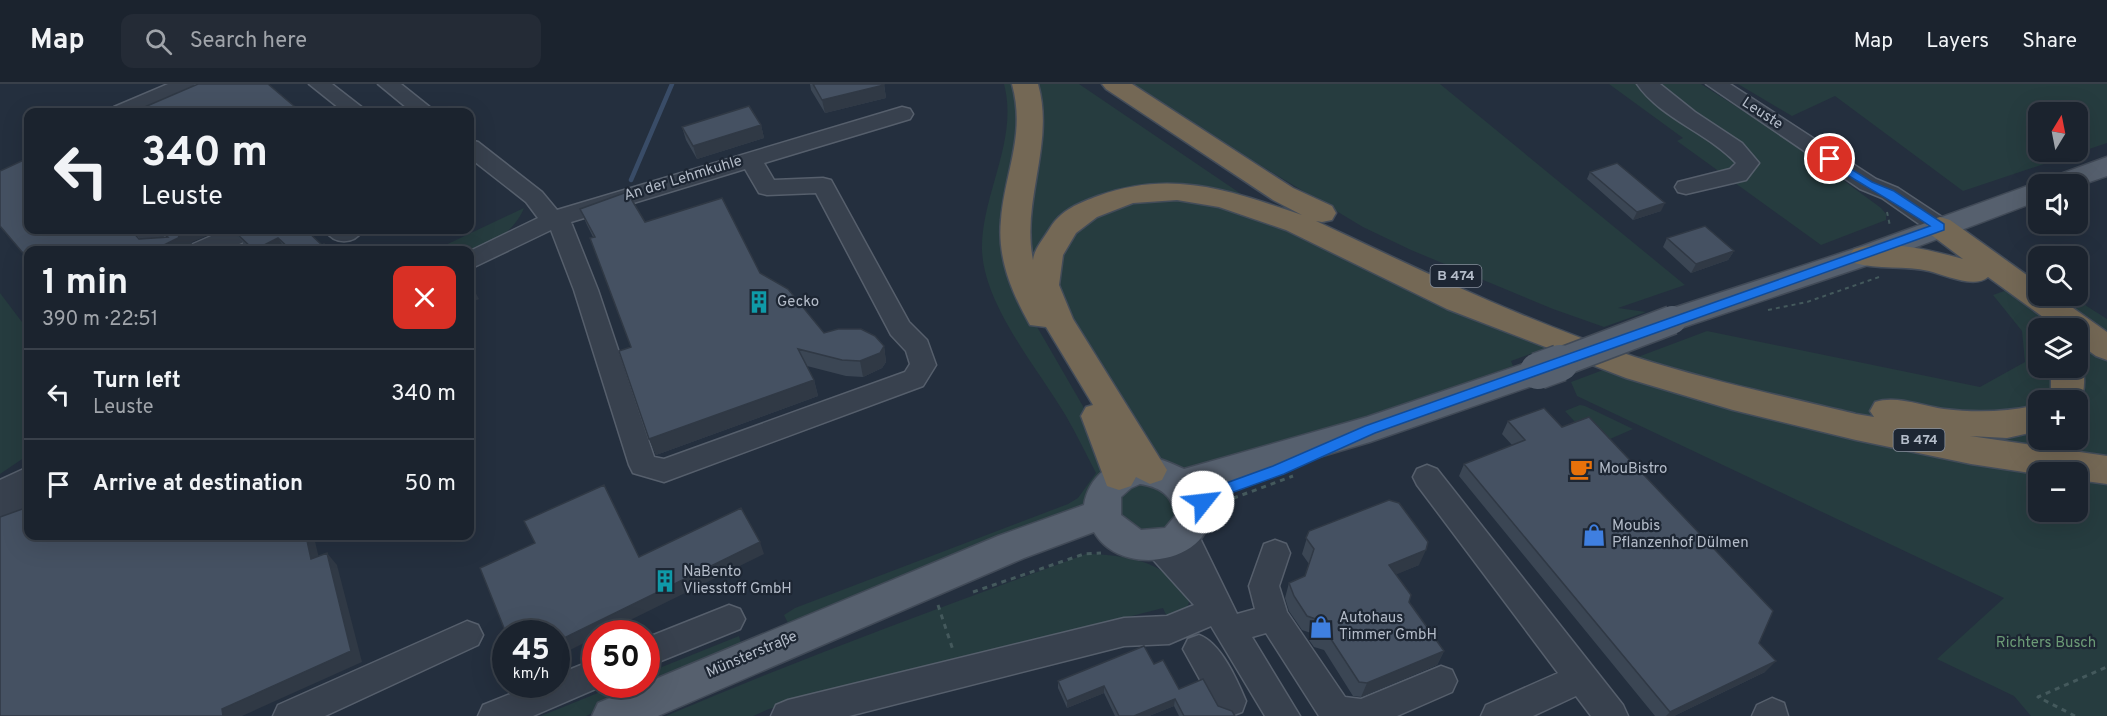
<!DOCTYPE html>
<html lang="en">
<head>
<meta charset="utf-8">
<style>
	body { margin:0; font-family:Overpass,sans-serif; background:#242b36; color:#f1f3f6; height:100vh; display:flex; flex-direction:column; font-size:22px; white-space:nowrap }
	* { box-sizing:border-box; margin:0 }
	p { font-size:20px; color:#a0a4aa }
	.icon { flex:none; width:33px; height:33px; fill:none; stroke:currentColor; stroke-width:2; stroke-linecap:round; stroke-linejoin:round }
	.map { position:relative; flex:1; overflow:hidden }
	.drawer { position:absolute; left:24px; top:162px; width:450px; height:294px; display:flex; flex-direction:column; background:#1b232e; border-radius:12px; box-shadow:0 6px 24px #0002,0 0 0 2px #39404a }
	.drawer>* { flex:none }
	.hud { position:absolute; left:24px; top:24px; width:450px; height:126px; border-radius:12px; box-shadow:0 6px 24px #0002,0 0 0 2px #39404a; background:#1b232e; color:#f1f3f6; overflow:hidden }
	.needle { width:39px; rotate:10deg }
	.controls { position:absolute; left:2028px; top:18px; display:grid; gap:12px }
	.controls a { display:grid; place-items:center; width:60px; height:60px; border-radius:12px; background:#1b232e; box-shadow:0 6px 24px #0002,0 0 0 2px #39404a; font-size:30px }
	.speed { position:absolute; left:492px; top:536px; display:flex; gap:12px; font-size:30px; font-weight:700; text-align:center }
	.speed>* { display:grid; place-content:center; width:78px; height:78px; border-radius:50%; background:#1b232e; box-shadow:0 6px 24px #0002,0 0 0 2px #39404a; line-height:1 }
	.speed small { font-size:15px; font-weight:400 }
	.speed .limit { border:9px solid #d22; background:#fff; color:#111 }
	.pin { position:absolute; display:grid; place-items:center; width:51px; height:51px; color:#fff; margin:-26px; border:3px solid #fff; border-radius:50%; box-shadow:0 2px 6px #0007 }
	.me { position:absolute; width:66px; margin:-33px; rotate:61deg; stroke-linejoin:round; filter:drop-shadow(0 0 4px #0008) }
	.turn { display:flex; align-items:center; gap:21px; height:126px; padding:0 18px; font-size:27px }
	.turn .icon { width:78px; height:78px; stroke-width:2.5 }
	.turn b { display:block; font-size:42px; line-height:51px }
	.round { display:grid; place-items:center; flex:none; width:63px; height:63px; border-radius:12px; background:#242b36 }
	.headline { display:flex; align-items:center; justify-content:space-between; height:102px; padding:0 18px }
	h1 { font-size:36px; font-weight:700; line-height:45px }
	ul { padding:0; list-style:none }
	li { display:flex; align-items:center; gap:18px; height:90px; padding:0 18px; border-top:2px solid #39404a }
	li div { flex:1 }
	li b { display:block; font-size:22px }
	li em { font-style:normal }
	header { display:flex; align-items:center; gap:36px; box-sizing:border-box; height:84px; padding:0 30px; background:#1b232e; border-bottom:2px solid #39404a }
	header strong { font-size:28px }
	nav { display:flex; gap:33px; margin-inline-start:auto; font-size:21px }
	.search { width:420px; height:54px; background:#242b36; display:flex; align-items:center; gap:15px; box-sizing:border-box; padding:0 21px; border-radius:12px; color:#a0a4aa; font-size:22px }
	.map>svg:first-child { display:block }
	.green { fill:#263c3f; fill-rule:evenodd }
	.lines { fill:none; stroke-linecap:round; stroke-linejoin:round }
	.stream { stroke:#394c67; stroke-width:4.5 }
	.minor-casing { stroke:#565f6c; stroke-width:3 }
	.major-casing { stroke:#414a57; stroke-width:3 }
	.highway-casing { stroke:#434c59; stroke-width:3 }
	.path-far1 { stroke:#44595c; stroke-width:2; stroke-dasharray:4 4; stroke-linecap:butt }
	.path { stroke:#44595c; stroke-width:3; stroke-dasharray:5 5; stroke-linecap:butt }
	.minor { fill:#38414e; fill-rule:evenodd }
	.major { fill:#56606e; fill-rule:evenodd }
	.highway { fill:#746855; fill-rule:evenodd }
	.major-bridge-far1-casing { stroke:#414a57; stroke-width:31; stroke-linecap:butt }
	.major-bridge-casing { stroke:#414a57; stroke-width:39; stroke-linecap:butt }
	.major-bridge-far1 { stroke:#56606e; stroke-width:28 }
	.major-bridge { stroke:#56606e; stroke-width:36 }
	.wall { fill:#3b4654 }
	.shaded-wall { fill:#303945 }
	.building { fill:#455162; stroke:#303945; stroke-width:1.5 }
	.route { fill:#1a73e8; stroke:#114b97; stroke-width:1.5 }
	.labels { text-anchor:middle; dominant-baseline:central; stroke-width:4.5; stroke-linejoin:round; paint-order:stroke }
	.shield { fill:#1d2633; stroke:#878f9c; stroke-width:1.5 }
	.shield-label { font-size:14px; font-weight:bold; fill:#b4bcc9 }
	.street-label { font-size:15px; fill:#b4bcc9; stroke:#1d2633 }
	.poi-label { font-size:15px; fill:#b4bcc9; stroke:#1d2633; text-anchor:start }
	.park-label { font-size:15px; fill:#6b9a76; stroke:#1d2633 }
</style>
</head>
<body>
<header>
<strong>Map</strong>
<div class="search"><svg class="icon" aria-label="search" viewBox="0 0 24 24"><circle cx="10" cy="10" r="6"/><path d="M15 15l6 6"/></svg>Search here</div>
<nav><a>Map</a><a>Layers</a><a>Share</a></nav>
</header>
<div class="map">
<svg width="2107" height="632" viewBox="0 0 2107 632">
	<rect width="100%" height="100%" fill="#242f3e"/>
	<path class="green" d="M1004,0H1017L1025,222L1084,324L1097,339L1109,369L1090,423L797,540L788,539L784,531L795,524L1068,420L1078,414L1096,389C1086,370 1077,351 1066,332C1039,286 984,222 982,166C981,111 1019,56 1004,0Z
		M1033,0H1079L1250,116L1116,110L1030,192Z
		M1134,0H1440L1685,201L1618,224L1646,228L1604,243L1553,225L1411,166L1363,143L1233,65Z
		M1609,0H1701L1784,53L1881,124L1886,130V136L1821,161L1677,57L1683,54Z
		M1738,0H2107V59L1963,107L1835,12L1792,32ZM2038,28H2078V68H2038Z
		M1151,113L1225,119L1552,262L1511,277L1513,282L1355,338L1276,358L1187,391L1156,377L1056,206L1062,160L1098,127Z
		M524,124C517,143 492,164 471,167C464,169 446,166 435,166Z
		M2038,195V212H2071L2107,235V632H2031L2014,612L1937,575L2004,514L1577,312L1571,298L1707,247L1980,303L2025,278L2022,247L1993,211ZM2038,244H2078V284H2038ZM2038,316H2078V356H2038ZM2038,388H2078V428H2038Z
		M0,209L28,246V371L0,390Z
		M1580,321L1585,322L1633,345L1596,361L1565,327Z
		M1160,398L1180,428L1167,445L1142,449L1120,437L1115,417L1128,400Z
		M1086,470C1111,470 1147,474 1168,491C1176,498 1183,508 1190,515L1186,527L1169,537L1163,524L769,625L753,632H666C804,573 945,522 1086,470Z
		M739,552L741,559L731,567L586,632H541L620,600H646L647,589Z"/>
	<g class="lines">
		<path class="stream" d="M631,96L672,0"/>
		<g class="minor-casing">
			<path id="minor" d="M168,0H195L192,4L139,28H111L114,23Z
				M309,0H332L368,28H344Z
				M378,0H401L436,28H412Z
				M1637,0H1660L1695,28L1742,59L1759,79L1746,96L1686,110L1678,108L1675,103L1678,98L1730,85L1736,79C1708,49 1660,34 1637,0Z
				M1706,0H1730L1876,95L1898,104L1948,137L1952,143L1948,149L1940,151L1932,149L1882,114L1860,105Z
				M902,23L910,25L913,30L910,35L764,79L774,96L823,94L831,96L909,238L927,256L936,281L923,302L664,398L633,389L629,381L574,206L551,146L470,185V167L538,134L526,118L470,74V56L478,58L542,108L557,126ZM745,85L759,109L767,111L816,109L891,251L906,267L910,280L905,288L664,375L654,373L598,206L571,138Z
				M132,146H158L176,166H150Z
				M225,146H256C244,166 210,168 190,166L193,160Z
				M325,146H363C354,161 334,161 325,146Z
				M1427,381L1437,385L1623,621L1628,632H1591L1576,612L1533,632H1481L1486,621L1558,589L1417,401L1413,393L1417,385Z
				M28,383V408L24,411L28,409V433L21,436L0,435V396Z
				M1183,437L1193,440L1237,530L1255,525L1249,502L1264,460L1275,456L1286,460L1290,469L1279,502L1287,528L1345,613L1361,615L1441,582L1452,586L1457,597L1452,608L1397,632H1319L1266,549L1252,553L1300,632H1265L1211,542L1169,560L1124,562L849,632H771L776,621L788,616L1124,534L1167,532L1194,521L1148,470L1144,461L1148,452L1159,448L1170,452L1173,440Z
				M729,521L740,525L745,535L740,545L646,583V554Z
				M467,537L478,541L483,551L478,561L325,632H273L278,621Z
				M1199,551C1221,559 1237,596 1246,617L1242,628L1231,632L1218,628L1183,565L1188,555Z
				M596,575V600H607L533,632H478L483,621L535,600H556V591Z
				M1772,614L1784,619L1788,632H1752L1757,621Z"/>
		</g>
		<g class="major-casing">
			<path id="major" d="M2107,73V92L2078,102L2038,100V117L1874,179L1672,247L1661,244L1656,236L1661,228L1854,165Z
				M1538,275L1549,278L1554,287L1549,296L1370,358L1204,407C1237,472 1125,502 1094,448L1024,474L658,632H592L598,619L998,452L1084,421C1088,394 1112,374 1139,372C1154,371 1171,379 1184,385L1367,333ZM1140,400C1160,403 1173,411 1175,432L1165,444L1141,446L1121,431V413L1131,404Z"/>
		</g>
		<g class="highway-casing">
			<path id="highway" d="M1012,0H1038C1055,60 1021,116 1033,176C1034,165 1044,154 1050,144C1061,126 1079,119 1098,112C1172,85 1231,107 1302,131L1273,116L1106,5L1102,0H1132L1293,104L1332,122L1336,129L1332,136L1322,138L1316,137C1420,186 1525,237 1635,273C1707,296 1782,312 1856,330L1874,333L1870,327L1875,318C1897,311 1922,322 1944,325C1976,329 2007,328 2038,321V347L2007,354L1970,352L2107,372V400L2078,396V388L2038,390L1971,380L1856,356L1733,326L1626,294L1447,225L1286,146L1219,123L1177,116L1133,119L1097,133L1076,149L1063,171L1059,201L1073,235L1167,386L1162,396L1150,400L1136,393L1131,402L1119,406L1107,402L1081,332L1086,323L1093,321L1046,243L1030,241C1012,209 997,174 1001,136C1005,87 1026,51 1012,0Z
				M1940,133L1950,136L2038,199V212H2056L2107,248V276L2096,272L2078,259V244H2058L1988,193C1975,205 1945,191 1929,187C1905,181 1878,186 1854,179L1849,172L1854,165C1888,155 1930,166 1963,175L1930,150L1926,143L1930,136Z
				M2078,275C2086,287 2086,306 2079,319L2078,316H2046L2051,307V284H2078Z"/>
		</g>
		<path class="path-far1" d="M1887,128L1890,142
			M1768,226L1807,218L1879,193"/>
		<path class="path" d="M1216,424L1223,418L1293,392
			M973,508L1084,470L1101,469
			M938,521L953,566
			M2075,632L2038,613L2107,583"/>
		<use href="#minor" class="minor"/>
		<use href="#major" class="major"/>
		<use href="#highway" class="highway"/>
		<g class="major-bridge-far1-casing">
			<path id="major-bridge-far1" d="M1556,280L1672,236"/>
		</g>
		<g class="major-bridge-casing">
			<path id="major-bridge" d="M1538,287L1560,279"/>
		</g>
		<use href="#major-bridge-far1" class="major-bridge-far1"/>
		<use href="#major-bridge" class="major-bridge"/>
	</g>
	<path class="wall" d="M810,0H884L886,14L825,29L811,6Z
		M761,41L764,54L697,75L686,56L682,43Z
		M1590,88L1661,127L1633,136L1587,95Z
		M580,125L645,138L760,189L824,249L884,262L886,278L882,284L863,293L846,292L807,282L814,296L818,312L656,371L649,355L631,263L593,153L587,141Z
		M234,147L322,161L332,166H250L244,160Z
		M1667,154L1734,167L1728,176L1691,189L1663,163Z
		M1508,337L1759,559L1765,588L1674,632H1655L1459,392L1464,380L1512,361L1502,350Z
		M1309,447L1419,481L1396,490L1409,518L1444,567L1437,581L1361,613L1353,612L1324,566L1314,563L1309,556L1311,549L1302,546L1289,527L1285,514L1289,499L1305,493L1309,480L1302,470Z
		M1154,580L1179,605L1218,622L1235,632H1179L1174,622L1149,632H1115L1104,609L1067,624L1058,604V597Z"/>
	<path class="shaded-wall" d="M884,1L886,14L825,29L822,16Z
		M761,41L764,54L697,75L693,62Z
		M1665,119L1661,127L1633,136L1637,128Z
		M182,146H221L192,158L189,166H154Z
		M278,154L286,166H254Z
		M1734,167L1728,176L1691,189L1696,180Z
		M474,206L479,215L470,219V208Z
		M884,262L886,278L882,284L863,293L860,277Z
		M814,296L818,312L656,371L649,355Z
		M306,452H317L314,453L322,487L311,475Z
		M760,458L764,470L604,549H596V553L556,573V558Z
		M1426,466L1419,481L1383,496L1389,481Z
		M327,469L337,481L362,578L242,632H223L222,625Z
		M1444,567L1437,581L1361,613L1367,599Z
		M1776,577L1765,588L1674,632H1666L1670,628Z
		M1104,602V609L1067,624V617Z
		M1175,615L1174,622L1149,632H1134Z"/>
	<path class="building" d="M198,0H268L301,28H133Z
		M813,0H884V1L822,16Z
		M749,22L761,41L693,62L682,43Z
		M28,74V146H131L139,155L168,153L161,146H182L178,154L154,166H28V175L0,142V87Z
		M1617,79L1665,119L1637,128L1590,88Z
		M627,108L645,138L722,114L760,189L788,205L824,249L838,245H861L875,252L884,262L880,269L860,277L842,276L798,265L814,296L649,355L619,267L631,263L590,154L595,153L580,125Z
		M1705,142L1734,167L1696,180L1667,154Z
		M236,146H306L322,161L324,160L332,166H291L278,154L254,166L234,147Z
		M470,200L474,206L470,208Z
		M1544,324L1562,343L1589,333L1773,527L1759,559L1776,577L1670,628L1464,380L1525,356L1508,337Z
		M604,401L639,473L741,424L760,458L556,558V549H506L480,484L535,459L524,437Z
		M1389,416L1399,419L1428,458L1426,466L1389,481L1411,511L1409,518L1444,567L1367,599L1359,598L1329,552L1319,549L1314,541L1316,535L1307,532L1294,512L1289,499L1305,492L1314,465L1306,454L1309,447Z
		M28,423V452H306L311,475L327,469L351,567L222,625L223,632H0V433Z
		M1144,562L1154,580L1163,576L1179,605L1203,595L1218,622L1232,627L1235,632H1184L1175,615L1134,632H1119L1104,602L1067,617L1058,597Z"/>
	<path class="route" d="M1830,72L1872,98L1894,107L1944,140V146L1375,349L1284,390L1217,414L1208,423H1197L1195,418L1207,406L1273,382L1365,342L1930,142C1896,119 1861,100 1826,78L1825,75Z"/>
	<defs>
		<g id="building-bare" transform="scale(1.8)"><path d="M-4-6H4V6H1V3H-1V6H-4ZM-2.5-4.3h1.7v1.8h-1.7ZM.8-4.3h1.7v1.8H.8ZM-2.5-1h1.7V.8h-1.7ZM.8-1h1.7V.8H.8Z" fill="#0f9aa8" stroke="#1d2633" stroke-width="2.5" paint-order="stroke"/></g>
		<g id="cafe-bare" transform="scale(1.8)"><path d="M-5.5-4.5H6V0H3Q3 3.5 0 3.5H-2.5Q-5.5 3.5-5.5 0ZM3-3.2v2h1.7v-2ZM-6 4.5H4V6H-6Z" fill="#e8710a" stroke="#1d2633" stroke-width="2.5" paint-order="stroke"/></g>
		<g id="shop-bare" transform="scale(1.8)"><path d="M-5-2.5h2.3a2.7 3.5 0 0 1 5.4 0H5L5.5 6h-11ZM-1.5-2.5h3a1.5 2.3 0 0 0-3 0Z" fill="#3f7fe0" stroke="#1d2633" stroke-width="2.5" paint-order="stroke"/></g>
	</defs>
	<g fill-rule="evenodd">
		<use href="#building-bare" x="759" y="218"/>
		<use href="#cafe-bare" x="1581" y="385"/>
		<use href="#shop-bare" x="1594" y="451"/>
		<use href="#building-bare" x="665" y="497"/>
		<use href="#shop-bare" x="1321" y="543"/>
	</g>
	<g class="labels">
		<g class="shield">
			<rect x="1430.5" y="181" width="51" height="22" rx="4.5"/>
			<rect x="1893.5" y="345" width="51" height="22" rx="4.5"/>
		</g>
		<g class="shield-label">
			<text x="1456" y="192">B 474</text>
			<text x="1919" y="356">B 474</text>
		</g>
		<g class="street-label">
			<text transform="translate(1762 30) rotate(33)">Leuste</text>
			<text transform="translate(683 95) rotate(-17)">An der Lehmkuhle</text>
			<text transform="translate(752 571) rotate(-23)">Münsterstraße</text>
		</g>
		<g class="poi-label">
			<text x="777" y="218">Gecko</text>
			<text x="1599" y="385">MouBistro</text>
			<text x="1612" y="442">Moubis<tspan x="1612" dy="17">Pflanzenhof Dülmen</tspan></text>
			<text x="683" y="488">NaBento<tspan x="683" dy="17">Vliesstoff GmbH</tspan></text>
			<text x="1339" y="534">Autohaus<tspan x="1339" dy="17">Timmer GmbH</tspan></text>
		</g>
		<g class="park-label">
			<text x="2046" y="559">Richters Busch</text>
		</g>
	</g>
</svg>
<div class="controls">
<a><svg class="needle" viewBox="-14 -14 28 28"><path d="M0-13l5 13h-10z" fill="#e53935"/><path d="M0 13l5-13h-10z" fill="#a0a4aa"/></svg></a>
<a><svg class="icon" aria-label="sound" viewBox="0 0 24 24"><path d="M4 9h4l5-4v14l-5-4H4zM17 9q2 3 0 6"/></svg></a>
<a><svg class="icon" aria-label="search" viewBox="0 0 24 24"><circle cx="10" cy="10" r="6"/><path d="M15 15l6 6"/></svg></a>
<a><svg class="icon" aria-label="layers" viewBox="0 0 24 24"><path d="M12 4l9 5-9 5-9-5zM3 14l9 5 9-5"/></svg></a>
<a>+</a>
<a>−</a>
</div>
<div class="speed"><div>45<small>km/h</small></div><div class="limit">50</div></div>
<div class="pin" style="left:1830px;top:75px;background:#d93025"><svg class="icon" aria-label="arrive" viewBox="0 0 24 24"><path d="M6 21V4h12l-3 4 3 4H6"/></svg></div>
<svg class="me" style="left:1203px;top:418px" viewBox="-20 -20 40 40"><circle r="19" fill="#fff"/><path d="M0-13L10 11 0 6-10 11z" fill="#1a73e8"/></svg>
<div class="hud">
<div class="turn"><svg class="icon" aria-label="left" viewBox="0 0 24 24"><path d="M17 20v-9H6M10 6l-5 5 5 5"/></svg><div><b>340 m</b>Leuste</div></div>
</div>
<section class="drawer">
<div class="headline"><div><h1>1 min</h1><p>390 m · 22:51</p></div><a class="round" style="background:#d93025;color:#fff"><svg class="icon" aria-label="close" viewBox="0 0 24 24"><path d="M6 6l12 12M18 6L6 18"/></svg></a></div>
<ul>
<li><svg class="icon" aria-label="left" viewBox="0 0 24 24"><path d="M17 20v-9H6M10 6l-5 5 5 5"/></svg><div><b>Turn left</b><p>Leuste</p></div><em>340 m</em></li>
<li><svg class="icon" aria-label="arrive" viewBox="0 0 24 24"><path d="M6 21V4h12l-3 4 3 4H6"/></svg><div><b>Arrive at destination</b></div><em>50 m</em></li>
</ul>
</section>
</div>
</body>
</html>
